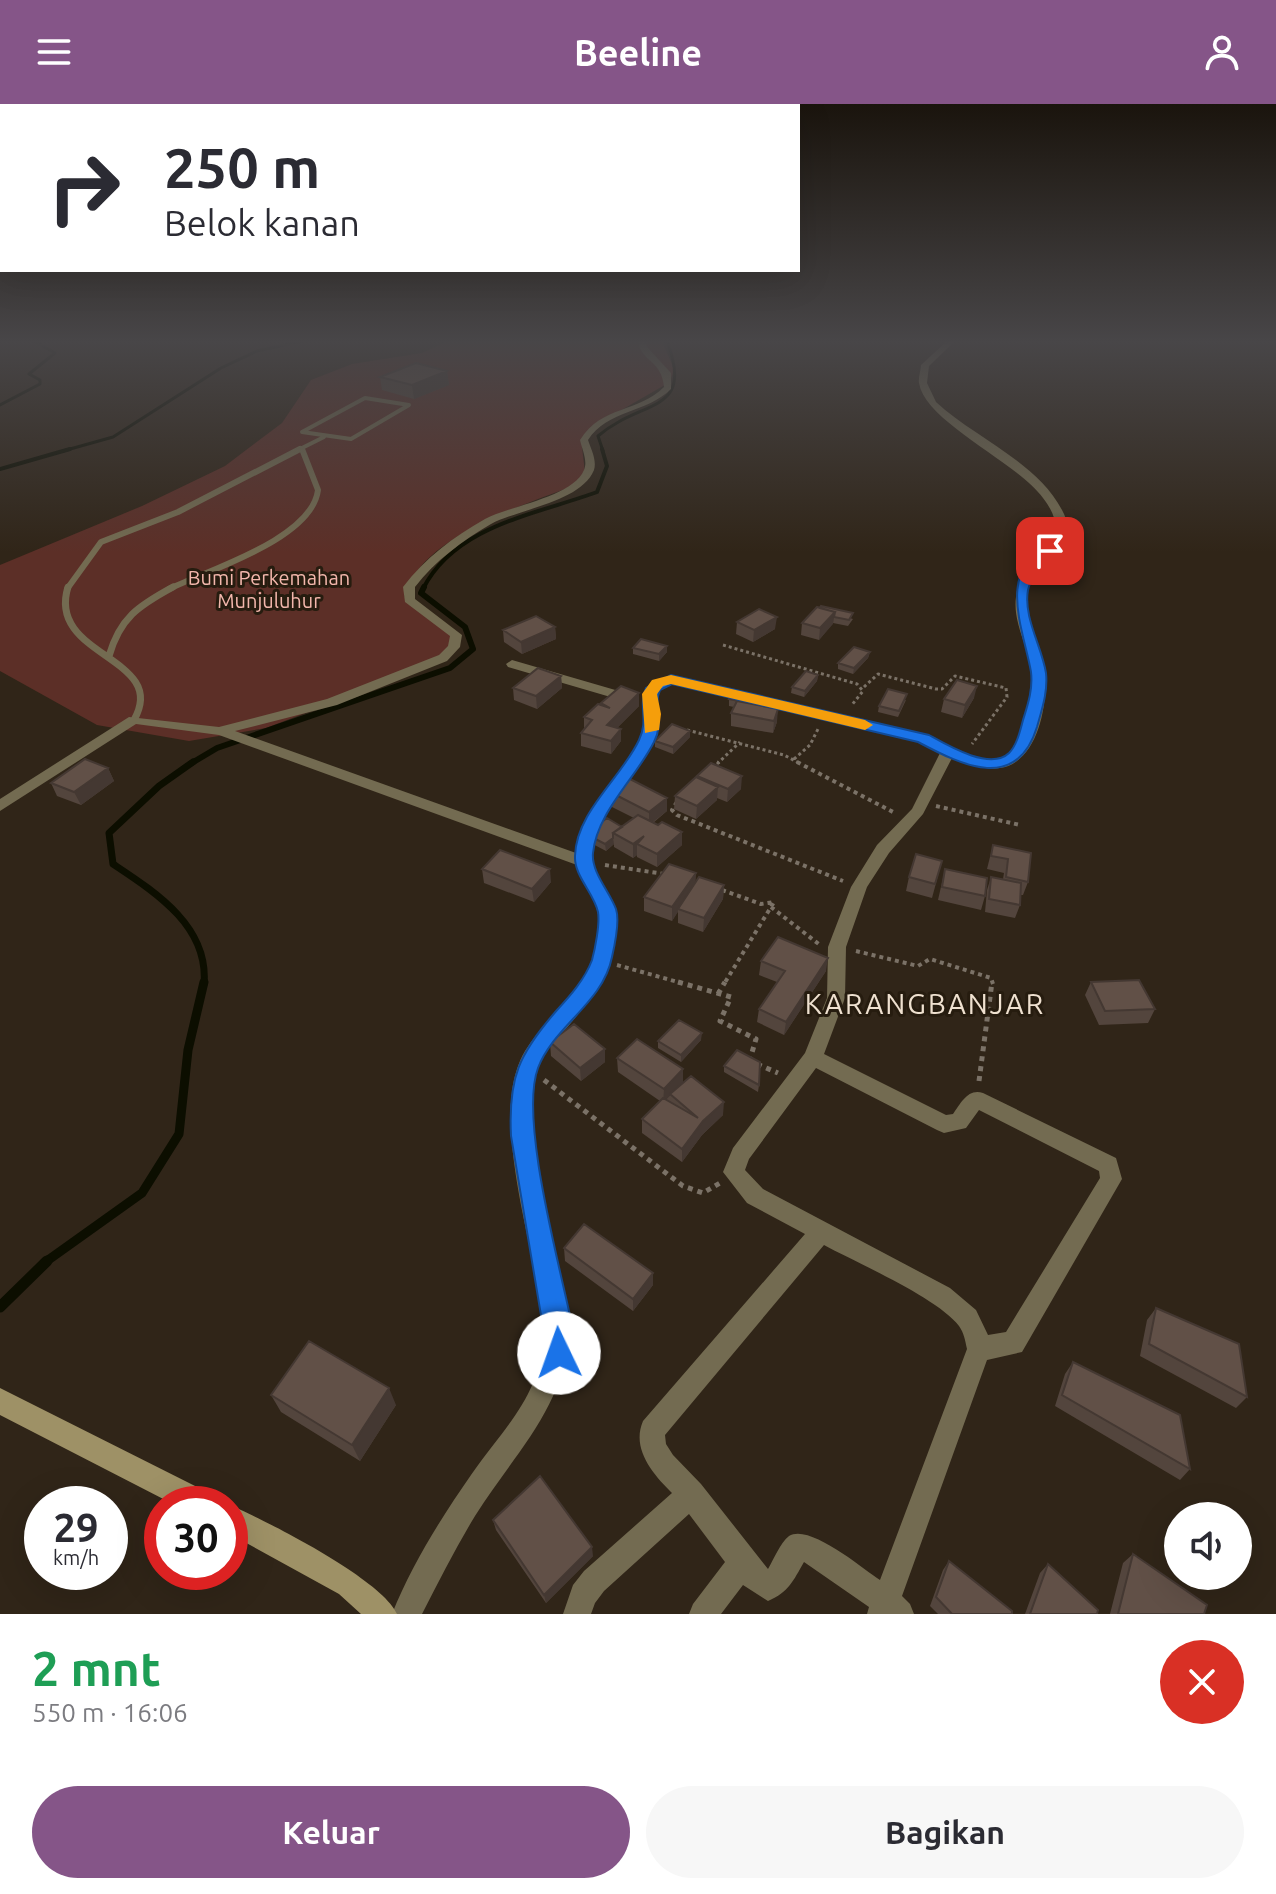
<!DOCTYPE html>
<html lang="id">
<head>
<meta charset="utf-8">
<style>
	body { margin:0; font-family:Ubuntu,sans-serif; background:#f7f7f7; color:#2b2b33; height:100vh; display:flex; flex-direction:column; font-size:30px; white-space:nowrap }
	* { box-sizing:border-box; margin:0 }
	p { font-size:26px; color:#7c7c81 }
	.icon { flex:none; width:44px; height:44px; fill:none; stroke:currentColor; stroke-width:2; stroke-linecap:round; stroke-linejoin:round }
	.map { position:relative; height:1510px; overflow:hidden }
	.panel { display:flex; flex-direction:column; background:#fff; flex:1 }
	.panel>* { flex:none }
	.hud { position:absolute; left:0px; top:0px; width:800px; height:168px; box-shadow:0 8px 32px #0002; background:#fff; color:#2b2b33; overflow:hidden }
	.controls { position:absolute; left:1164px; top:1398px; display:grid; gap:16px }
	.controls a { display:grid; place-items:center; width:88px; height:88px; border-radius:50%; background:#fff; box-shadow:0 8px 32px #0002; font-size:40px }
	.speed { position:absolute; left:24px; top:1382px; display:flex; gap:16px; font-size:40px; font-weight:700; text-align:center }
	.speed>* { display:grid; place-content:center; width:104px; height:104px; border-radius:50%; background:#fff; box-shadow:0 8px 32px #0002; line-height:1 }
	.speed small { font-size:20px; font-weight:400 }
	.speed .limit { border:12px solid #d22; background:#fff; color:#111 }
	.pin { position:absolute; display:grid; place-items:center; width:68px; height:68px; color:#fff; margin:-34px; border-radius:16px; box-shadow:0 4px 12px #0006 }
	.me { position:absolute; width:88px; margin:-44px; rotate:357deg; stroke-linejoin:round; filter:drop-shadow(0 0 6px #0008) }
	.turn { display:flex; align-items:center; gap:28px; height:168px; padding:0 32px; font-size:36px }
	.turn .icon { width:104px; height:104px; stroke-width:2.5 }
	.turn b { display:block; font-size:56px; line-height:68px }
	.round { display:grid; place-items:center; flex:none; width:84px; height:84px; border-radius:42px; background:#f7f7f7 }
	.summary { display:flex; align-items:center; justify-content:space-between; height:136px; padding:0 32px }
	h1 { font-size:48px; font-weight:700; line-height:60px; color:#1e9e55 }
	.primary-button { display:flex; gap:16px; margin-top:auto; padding:16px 32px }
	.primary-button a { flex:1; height:92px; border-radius:48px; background:#855588; color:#fff; font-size:32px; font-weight:700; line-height:92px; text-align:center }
	.primary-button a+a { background:#f7f7f7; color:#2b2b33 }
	header { display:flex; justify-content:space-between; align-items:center; height:104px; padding:0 32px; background:#855588; color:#fff; font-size:36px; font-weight:700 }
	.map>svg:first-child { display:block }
	.green { fill:#5c2f27 }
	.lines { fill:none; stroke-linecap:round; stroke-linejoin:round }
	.stream-far5 { stroke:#0c0e00; stroke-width:3 }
	.stream-far4 { stroke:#0c0e00; stroke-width:4 }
	.stream-far3 { stroke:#0c0e00; stroke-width:6 }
	.stream-far2 { stroke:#0c0e00; stroke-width:7 }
	.stream-far1 { stroke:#0c0e00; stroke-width:9 }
	.stream { stroke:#0c0e00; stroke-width:11 }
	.path-far2 { stroke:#7b7267; stroke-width:3; stroke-dasharray:3 3; stroke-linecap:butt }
	.path-far1 { stroke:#7b7267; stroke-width:4; stroke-dasharray:4 4; stroke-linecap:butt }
	.path { stroke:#7b7267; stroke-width:5; stroke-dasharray:5 5; stroke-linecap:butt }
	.lane-far2 { stroke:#736b51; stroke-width:4 }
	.lane-far1 { stroke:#736b51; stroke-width:6 }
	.lane { stroke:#736b51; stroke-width:7 }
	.street { fill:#736b51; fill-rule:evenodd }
	.secondary { fill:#9e9166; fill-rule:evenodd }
	.wall { fill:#53453d }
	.shaded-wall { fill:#443832 }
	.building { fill:#615047; stroke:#443832; stroke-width:2 }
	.route { fill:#1a73e8; stroke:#114b97; stroke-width:2 }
	.slow { fill:#f59e0b }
	.labels { text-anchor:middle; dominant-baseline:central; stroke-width:6; stroke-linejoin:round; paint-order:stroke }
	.far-park-label { font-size:20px; fill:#f3b7ac; stroke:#261c0f }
	.quarter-label { font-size:28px; letter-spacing:2px; fill:#efe1d0; stroke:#261c0f }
</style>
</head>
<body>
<header><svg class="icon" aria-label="menu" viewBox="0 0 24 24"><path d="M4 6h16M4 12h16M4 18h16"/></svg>Beeline<svg class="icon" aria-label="person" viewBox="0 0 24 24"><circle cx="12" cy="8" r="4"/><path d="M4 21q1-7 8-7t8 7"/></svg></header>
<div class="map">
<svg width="1276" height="1510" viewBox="0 0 1276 1510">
	<rect width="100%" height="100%" fill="#302518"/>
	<path class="green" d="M448,237H662L674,265L670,278L592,323L582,343L586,377C531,399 422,430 404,492L448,527L454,539L440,558L266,624L189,637L97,621L0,567V461L142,402L225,362L282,319L311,276L352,260L422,249Z"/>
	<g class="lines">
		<path class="stream-far5" d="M0,301L40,280V276L29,270L55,249L34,237
			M63,347L113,333L221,264L257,247L303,237
			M603,347L598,332C642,294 695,311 667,237"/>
		<path class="stream-far4" d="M0,365L70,345
			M423,485C455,421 538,410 597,388L607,362L602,345"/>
		<path class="stream-far3" d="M190,660L217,644L450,564L473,545L465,523L421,489L424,483"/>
		<path class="stream-far2" d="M193,658L159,682L109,729L113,760C155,788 209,822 204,880"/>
		<path class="stream-far1" d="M44,1159L142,1089L179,1030L188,946L204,878"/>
		<path class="stream" d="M0,1203L47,1157"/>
		<path class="path-far2" d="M723,541L857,580L863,587L851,602
			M864,583L878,570L936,585H942L955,572L1006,584L1007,593L972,640
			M687,626L784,651L801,660
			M794,655L810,641L818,625
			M717,660L740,638"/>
		<path class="path-far1" d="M797,658L893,708
			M712,664L719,658
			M677,698L672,706L677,711L843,777
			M936,702L1020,721
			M605,761L664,770
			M722,786L761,800L774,798L724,880
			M771,803L820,841
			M856,847L918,862L930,855L991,874L993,880
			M617,861L685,880"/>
		<path class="path" d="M678,878L731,893L720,917L756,935L750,955
			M718,890L725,878
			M757,960L778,969
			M544,976L683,1082L703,1089L720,1079
			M979,977L992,878"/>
		<path class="lane-far2" d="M365,294L409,301L351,335L302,328Z
			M296,347L324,333"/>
		<path class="lane-far1" d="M67,485L101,438L178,408L300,345
			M169,485C208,466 312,435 318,386L302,345"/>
		<path class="lane" d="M68,483C46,553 170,553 134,616
			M109,552C120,514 138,502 173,483"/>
		<path class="street" d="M638,237H646L647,243L671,269V285C647,309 607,306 588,336C591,345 597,356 594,366C581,398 519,405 491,420C462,437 435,457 415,483V495L462,531L460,543L447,557L337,601L235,627L576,749C584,706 619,677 638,640C648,621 640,602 646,584L671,572L929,631C950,643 992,670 1012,646C1030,625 1036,585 1030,559C1025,537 1013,516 1016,493C1019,450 1081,443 1043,394C1017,358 925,318 919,279C918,274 921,266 921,261L947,237H955L929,262L927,279L936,298C976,335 1040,359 1064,410C1078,442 1032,461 1027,489C1023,516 1040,541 1044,567C1049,598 1038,659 1000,664C984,667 967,659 952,654L923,710L889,749L867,783L846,843L845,894L824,950L946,1011L953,1010C961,999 968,984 983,989L1116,1054L1122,1075L1022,1248L987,1256L902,1492L910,1500L914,1510H867L869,1503L804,1458C793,1477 789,1488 768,1497L743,1481L721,1510H689L693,1500L725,1458L689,1410L604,1487L595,1499L591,1510H563L573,1481L584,1467L672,1389C653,1370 631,1345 643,1317L805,1130L747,1099L723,1068L733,1044L805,949L827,894L828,843L851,783L877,741L912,705L940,649L919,637L672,580L659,586C654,604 661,622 652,640C634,675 593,708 592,751C591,784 625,794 613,842C605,874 586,902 565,926C556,936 545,946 539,959C514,1011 559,1162 571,1221C564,1306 518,1344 475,1412C456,1443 439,1477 422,1510H392C411,1462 441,1414 471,1371C510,1316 540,1293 547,1221C534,1154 504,1054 512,987C514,973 518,959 525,947C551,904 612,866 597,806C593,790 583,777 577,761L219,631L136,620L0,707V695L129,613L219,623L327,595L439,551L448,542L450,532L405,498L403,483C425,454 453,433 485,415C509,402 573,393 584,366C588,357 582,345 580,336C602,301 638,309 664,283C662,256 641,258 638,237ZM816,964L937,1026L944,1029L966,1024L979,1006L1099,1067L1100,1074L1006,1228L988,1231L976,1206L950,1184L763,1085L745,1066L749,1055ZM824,1141C857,1159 938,1194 959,1222C964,1229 965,1236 967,1245L880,1476C862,1464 809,1419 789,1432C780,1439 774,1455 768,1465L701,1380L673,1351L666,1340L665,1331Z
			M512,556L636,592L638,595L631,599L508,563L506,560Z"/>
		<path class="secondary" d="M0,1284L211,1390L215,1400H173L0,1311Z
			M230,1401C267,1417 383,1476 397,1510H361L339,1490L230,1430Z"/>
	</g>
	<path class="wall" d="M447,267L449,281L414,295L382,286L380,273Z
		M817,503L853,515L848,522L833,519L819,536L801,531L802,519Z
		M737,518L775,525L753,538L736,530Z
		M555,523L556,535L522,550L504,538L503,526Z
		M667,542V548L659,557L633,550V544Z
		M870,548L868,554L853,570L838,565V559Z
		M818,571L817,577L804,593L791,589L792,583Z
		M561,572L562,584L537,605L514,596L513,584Z
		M974,594L962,614L941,608L944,595Z
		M729,595L775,604L777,618L773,629L731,622V609L734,603L729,602Z
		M906,596L898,613L878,608L879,602Z
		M601,599L639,602L617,624L621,625V637L611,650L581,642V629L584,625V613L601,601Z
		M690,633L673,650L655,643V637Z
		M108,664L114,677L81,701L57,692L51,679Z
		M697,672L741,685L727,698L717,694V696L696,715L674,705L675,692L697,674Z
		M612,689L667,707L653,719L658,721L682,728V741L657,763L637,753V751L633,754L614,743V740L606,747L587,737L586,730L622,723L634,714L612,703Z
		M993,741L1031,749L1028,778L1023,791H1020V801L1015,814L985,808L987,786L991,773L1003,775L1004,769L987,765Z
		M942,757L932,794L906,787L909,773Z
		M482,765L551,778L534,798L484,779Z
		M945,765L985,792L981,806L938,796Z
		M696,769L695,779L724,781L723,795L703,828L678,819V807L672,817L644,807V793Z
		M761,857L826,867L784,931L757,918L759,905L777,878L759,871Z
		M1091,878L1155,905L1148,919L1099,921L1085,891Z
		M701,936L681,958L658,944V937Z
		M550,938L605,945V958L581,977L551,952Z
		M617,954L683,978L674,988L723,1011L702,1031L682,1058L642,1029V1015L660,997L618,968Z
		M724,962L759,981L758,988L724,968Z
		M564,1144L653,1169V1181L633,1207L565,1157Z
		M1156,1204L1247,1293L1236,1304L1140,1252L1147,1216Z
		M1073,1258L1190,1365L1180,1376L1055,1302L1065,1270Z
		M271,1291L396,1301L360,1357L281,1308Z
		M493,1416L593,1452L546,1499L496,1426Z
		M1133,1450L1204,1510H1110L1123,1459Z
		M949,1457L1012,1510H938L930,1502L943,1466Z
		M1048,1460L1097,1510H1025L1040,1469Z"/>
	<path class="shaded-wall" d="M447,267L449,281L414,295L412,281Z
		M835,508L833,520L819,536L820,524Z
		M777,513L775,525L753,538L754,526Z
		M555,523L556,535L522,550L521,538Z
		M667,542V548L659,557V550Z
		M870,548L868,554L853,570L854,564Z
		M818,571L817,577L804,593L805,587Z
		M561,572L562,584L537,605L536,592Z
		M977,582L974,594L962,614L965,601Z
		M639,589V602L607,634V621Z
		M778,605L777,618L773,629L774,617Z
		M621,625V637L611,650V637Z
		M690,627V633L673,650V643Z
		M108,664L114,677L81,701L74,688Z
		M742,672L741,685L727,698L728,685Z
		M718,683L717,696L696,715L697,702Z
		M667,694V707L649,721V708Z
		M682,728V741L657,763V750Z
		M644,732L637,740V751L633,754V740Z
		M613,734L614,740L606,747L605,740Z
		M550,765L551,778L534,798L532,785Z
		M696,769L695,783L678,805V808L672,817V803Z
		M724,781L723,795L703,828L704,814Z
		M828,854L826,867L784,931L786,918Z
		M702,929L701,936L681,958V951Z
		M605,945V958L581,977L580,964Z
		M683,965V978L663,999L664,985Z
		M724,998L723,1011L702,1031L682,1058V1045L703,1017Z
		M653,1169V1181L633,1207V1195Z
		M389,1284L396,1301L360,1357L352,1341Z
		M592,1443L593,1452L546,1499L544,1491Z"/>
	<path class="building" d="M416,259L447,267L412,281L380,273Z
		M821,502L853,509L849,516L834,513L835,508L820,504Z
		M817,503L835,508L820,524L802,519Z
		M759,505L777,513L754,526L737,518Z
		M536,512L555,523L521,538L503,526Z
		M641,535L667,542L659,550L633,544Z
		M854,543L870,548L854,564L838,559Z
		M538,564L561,572L536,592L513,584Z
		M806,567L818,571L805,587L792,583Z
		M957,576L977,582L965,601L944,595Z
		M621,582L639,589L607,621L621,625L611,637L581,629L592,616L584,613L598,600L610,604L601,599Z
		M888,585L907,590L899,607L879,602Z
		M734,588L776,598L772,604L729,595Z
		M737,597L778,605L774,617L731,609Z
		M672,620L690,627L673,643L655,637Z
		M85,655L108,664L74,688L51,679Z
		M711,659L742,672L728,685L697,672Z
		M696,673L718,683L697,702L675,692Z
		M630,675L667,694L649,708L612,689Z
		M638,711L658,721L662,718L682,728L657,750L637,740L644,732L633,740L613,729Z
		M607,714L622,723L613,729V734L605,740L586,730Z
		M993,741L1031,749L1028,778L1006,773L1008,755L991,752Z
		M500,746L550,765L532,785L482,765Z
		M916,750L942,757L935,780L909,773Z
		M669,760L696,769L672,803L644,793Z
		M945,765L987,774L985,792L942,783Z
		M699,773L724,781L704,814L678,805Z
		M991,773L1021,779L1020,801L989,795Z
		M778,833L828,854L786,918L759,905L785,867L761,857Z
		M1139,876L1155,905L1105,907L1091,878Z
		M679,916L702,929L681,951L658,937Z
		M574,920L605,945L580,964L550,938Z
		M637,935L683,965L664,985L617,954Z
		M737,946L760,958L759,981L724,962Z
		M691,972L724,998L703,1017L682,1045L642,1015L663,994L698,1014L670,990Z
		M584,1120L653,1169L633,1195L564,1144Z
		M1156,1204L1239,1240L1247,1293L1149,1240Z
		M309,1237L389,1284L352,1341L271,1291Z
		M1073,1258L1180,1311L1190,1365L1062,1291Z
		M540,1372L592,1443L544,1491L493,1416Z
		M1133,1450L1207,1501L1204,1510H1118Z
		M949,1457L1012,1507V1510H952L936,1493Z
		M1048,1460L1098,1506L1097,1510H1030Z"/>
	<linearGradient id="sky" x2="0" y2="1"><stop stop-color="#1a140d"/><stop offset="0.53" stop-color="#484648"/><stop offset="1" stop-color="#484648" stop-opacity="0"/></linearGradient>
	<rect width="1276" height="448" fill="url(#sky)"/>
	<path class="route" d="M1050,443L1056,447C1045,459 1032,468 1028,486C1023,513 1042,543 1046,569C1048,588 1042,605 1037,623C1017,688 963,662 918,638L672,580L660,586C652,604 665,617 654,638C636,674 597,708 593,749C591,768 610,788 616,805C620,817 615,840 612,853C603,899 554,922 538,964C519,1015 560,1162 572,1221L573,1249L568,1259L559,1263L549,1259L511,1032C508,973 519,950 557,906C570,892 585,875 592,856C595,845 600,820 598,808C594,789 574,772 575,752C576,708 622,673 639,636C649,615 638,603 646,584L671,571L929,631C947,641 990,667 1009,649C1017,641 1020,627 1023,616C1028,600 1033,585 1031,568C1024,527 995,464 1050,443Z"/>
	<path class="slow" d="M671,571L865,616L873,621L865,626L671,580L663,582L657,590L661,610L659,626L645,629L642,590L652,576Z"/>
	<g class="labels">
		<g class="far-park-label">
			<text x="269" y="473">Bumi Perkemahan<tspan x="269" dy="23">Munjuluhur</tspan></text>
		</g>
		<g class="quarter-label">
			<text x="925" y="899">KARANGBANJAR</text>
		</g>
	</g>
</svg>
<div class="controls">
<a><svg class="icon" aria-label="sound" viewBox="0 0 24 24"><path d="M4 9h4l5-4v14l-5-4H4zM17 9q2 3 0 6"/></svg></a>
</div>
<div class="speed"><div>29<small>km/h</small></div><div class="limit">30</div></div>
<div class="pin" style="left:1050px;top:447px;background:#d93025"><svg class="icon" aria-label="arrive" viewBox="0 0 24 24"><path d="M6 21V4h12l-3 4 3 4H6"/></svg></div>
<svg class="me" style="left:559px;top:1249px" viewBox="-20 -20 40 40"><circle r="19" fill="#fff"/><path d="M0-13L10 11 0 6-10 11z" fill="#1a73e8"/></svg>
<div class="hud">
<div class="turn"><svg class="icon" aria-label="right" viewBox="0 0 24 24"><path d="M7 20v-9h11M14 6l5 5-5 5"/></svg><div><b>250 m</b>Belok kanan</div></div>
</div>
</div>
<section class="panel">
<div class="summary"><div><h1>2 mnt</h1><p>550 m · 16:06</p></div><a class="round" style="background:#d93025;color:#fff"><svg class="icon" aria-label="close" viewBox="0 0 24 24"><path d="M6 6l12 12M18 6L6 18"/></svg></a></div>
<div class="primary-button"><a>Keluar</a><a>Bagikan</a></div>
</section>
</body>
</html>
